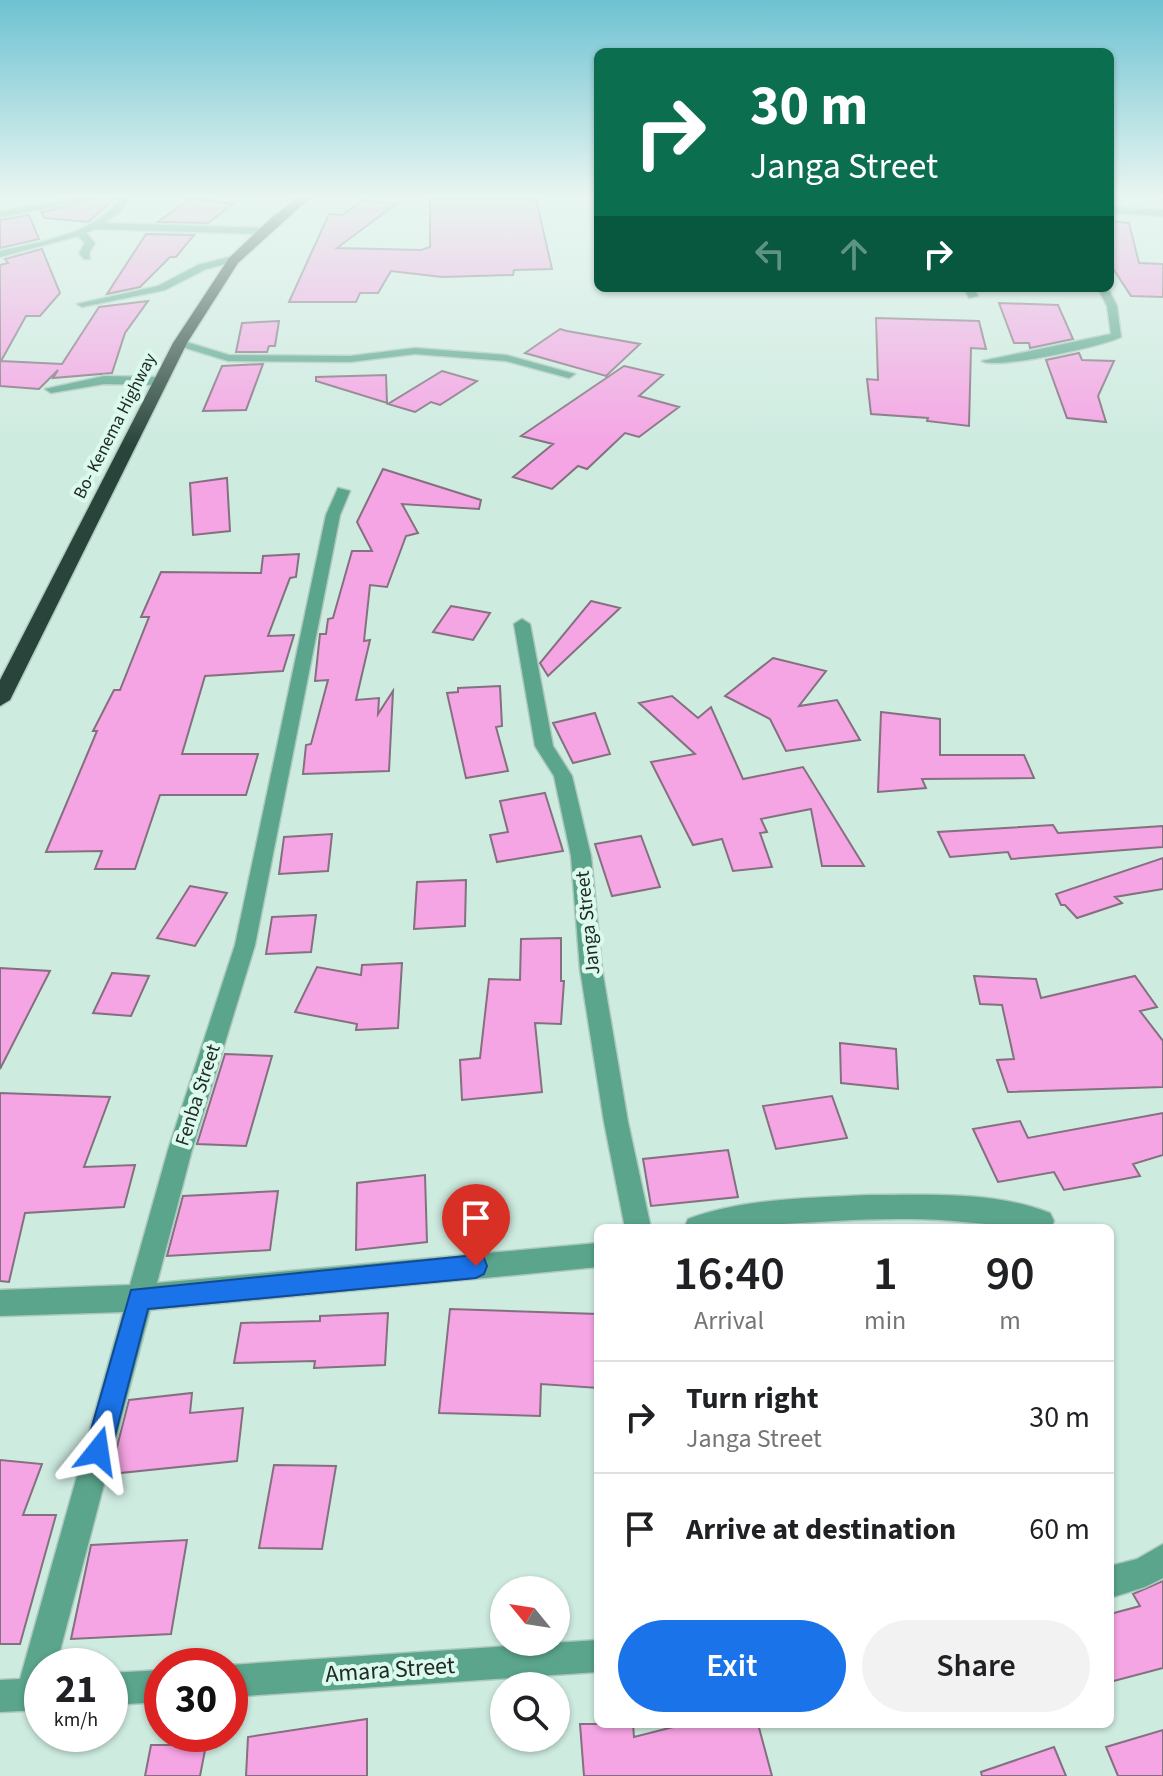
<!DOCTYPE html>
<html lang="en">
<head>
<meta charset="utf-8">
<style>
	body { margin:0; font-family:"Source Sans 3",sans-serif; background:#f2f2f2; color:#202124; height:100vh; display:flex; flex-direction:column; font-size:30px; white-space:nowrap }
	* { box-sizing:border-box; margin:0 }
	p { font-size:26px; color:#757577 }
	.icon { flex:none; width:44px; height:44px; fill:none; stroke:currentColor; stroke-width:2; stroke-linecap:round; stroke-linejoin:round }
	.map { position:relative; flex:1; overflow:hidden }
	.sheet { position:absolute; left:594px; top:1224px; width:520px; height:504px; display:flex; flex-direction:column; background:#fff; border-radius:12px; box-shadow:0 2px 6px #0004 }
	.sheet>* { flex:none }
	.hud { position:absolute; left:594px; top:48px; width:520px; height:244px; border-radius:12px; box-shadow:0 2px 6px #0004; background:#0b6e4f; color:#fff; overflow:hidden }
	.needle { width:52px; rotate:300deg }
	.tools { position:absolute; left:490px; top:1576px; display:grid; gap:16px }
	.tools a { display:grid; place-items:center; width:80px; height:80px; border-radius:50%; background:#fff; box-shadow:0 2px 6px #0004; font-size:40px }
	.speed { position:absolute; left:24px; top:1648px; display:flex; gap:16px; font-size:40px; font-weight:700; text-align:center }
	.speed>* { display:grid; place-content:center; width:104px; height:104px; border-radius:50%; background:#fff; box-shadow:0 2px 6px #0004; line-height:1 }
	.speed small { font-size:20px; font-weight:400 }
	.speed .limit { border:12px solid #d22; background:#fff; color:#111 }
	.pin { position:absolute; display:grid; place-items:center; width:68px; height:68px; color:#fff; margin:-82px -34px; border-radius:50% 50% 50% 0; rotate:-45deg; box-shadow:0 0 8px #0007 }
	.pin .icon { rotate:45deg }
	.me { position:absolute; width:88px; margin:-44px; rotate:15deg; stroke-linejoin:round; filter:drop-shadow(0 0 6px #0008) }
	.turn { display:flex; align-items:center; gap:28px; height:168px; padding:0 24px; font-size:36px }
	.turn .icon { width:104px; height:104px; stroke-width:2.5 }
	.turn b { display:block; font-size:56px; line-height:68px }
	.lanes { display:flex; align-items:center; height:76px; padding:0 24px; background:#0003; justify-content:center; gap:40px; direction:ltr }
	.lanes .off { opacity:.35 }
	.eta { display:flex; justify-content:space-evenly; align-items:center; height:136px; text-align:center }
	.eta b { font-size:48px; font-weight:600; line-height:56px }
	.cta { display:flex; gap:16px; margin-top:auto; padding:16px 24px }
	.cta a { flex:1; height:92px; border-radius:48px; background:#1a73e8; color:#fff; font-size:32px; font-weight:600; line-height:92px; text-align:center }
	.cta a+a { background:#f2f2f2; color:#202124 }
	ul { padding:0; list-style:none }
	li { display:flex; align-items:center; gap:24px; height:112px; padding:0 24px; border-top:2px solid #e0e0e0 }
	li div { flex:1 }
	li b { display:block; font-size:30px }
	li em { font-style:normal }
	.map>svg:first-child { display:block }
	.building { fill:#f5a4e4; stroke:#84707f; stroke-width:2 }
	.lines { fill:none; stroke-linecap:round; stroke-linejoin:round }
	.minor-casing { stroke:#afc8bf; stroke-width:3 }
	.highway-casing { stroke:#afc8bf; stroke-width:3 }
	.minor { fill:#5ba58d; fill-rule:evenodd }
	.highway { fill:#29443b; fill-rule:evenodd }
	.route { fill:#1a73e8; stroke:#114b97; stroke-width:2 }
	.labels { text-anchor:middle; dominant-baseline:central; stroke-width:8; stroke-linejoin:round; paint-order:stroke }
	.far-street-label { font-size:18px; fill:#202b26; stroke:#dbf9ed }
	.street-label { font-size:20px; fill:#202b26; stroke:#dbf9ed }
	.near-street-label { font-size:24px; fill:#202b26; stroke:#dbf9ed }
</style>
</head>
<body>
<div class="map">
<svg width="1163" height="1776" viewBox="0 0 1163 1776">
	<rect width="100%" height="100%" fill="#ceebe0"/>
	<path class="building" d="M109,197H117L88,222L45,218L41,212Z
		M430,197L536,199L552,269L514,270L513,275L442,277L391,271L378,293H360L356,302H289L329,214L342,215L363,200L396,204L337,248L421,250L430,247Z
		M190,198L233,204L208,223L158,222Z
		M29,215L39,239L0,248V220Z
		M1110,221L1129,223L1139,263L1163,264V297L1131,296L1110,264Z
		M146,234L194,235L176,257H170L140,287L107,294Z
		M42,249L60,293L40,316H26L1,361L62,364L99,307L148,301L125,333L112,373L53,378L58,370L39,389L0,386V265L8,263L5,259Z
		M999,303L1058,305L1073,339L1030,348L1029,343H1014Z
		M876,318L979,321L986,349L971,348L969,426L927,421L928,418L871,414L867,379L878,380Z
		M279,321L275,346H269L267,352H236L242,323Z
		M560,329L567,331L640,344L606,376L525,353Z
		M1079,353L1082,360L1114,361L1098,396L1106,422L1067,418L1046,360Z
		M263,364L246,410L203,411L222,366Z
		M624,366L663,375L639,396L679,407L639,437L625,433L587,469L578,466L552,489L513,477L553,444L521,436Z
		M442,371L477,381L440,405L431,402L415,412L388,404Z
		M386,375L387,403L316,381V377Z
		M383,469L481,500L479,509L402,504L418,533L406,536L387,587L370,585L364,641L370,640L356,700L379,698L378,714L393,691L389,771L303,774L306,745L311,744L328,680L315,681L320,634H326L328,619L333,618L352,551H372L357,522Z
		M227,478L230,531L193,535L190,483Z
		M299,554L296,577L290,578L268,636L294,635L283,671L205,676L182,754H258L246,795H160L135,869H95L102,851L46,852L97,731H93L114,690H120L149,617H141L161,572L261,573L263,556Z
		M591,601L620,608L548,676L540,663Z
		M451,606L490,613L473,640L433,632Z
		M773,658L826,671L799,706L837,700L860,740L786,751L770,719L725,696Z
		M500,686L502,726L496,727L508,771L466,778L447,693L458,692V688Z
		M672,696L698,718L711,707L743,779L803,767L864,866H822L811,809L761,819L767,832L760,833L772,867L733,871L722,839L693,845L651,762L695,754L639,703Z
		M881,712L940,719V755H1024L1034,778L922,779L926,788L878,792Z
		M595,713L610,754L573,763L553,723Z
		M545,793L563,851L497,862L490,835L508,832L500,801Z
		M1053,825L1058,833L1163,826V847L1011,859L1008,852L950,857L938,832Z
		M332,834L328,871L279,874L284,837Z
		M641,836L660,887L612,896L595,844Z
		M1163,858V889L1115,897L1122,903L1077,918L1065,905H1061L1056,894Z
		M466,880L465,926L414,929L417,882Z
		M190,886L227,893L195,946L157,938Z
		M316,915L311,952L266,954L272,917Z
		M561,938V981H564L561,1024L535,1023L542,1092L462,1100L460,1060L480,1058L489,979L520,980L521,939Z
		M402,963L398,1028L356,1030L357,1024L295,1012L317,967L361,975L362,965Z
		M0,968L50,971L0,1069Z
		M112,973L149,976L131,1016L93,1013Z
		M974,976L1036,979L1041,998L1135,976L1157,1007L1140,1011L1163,1041V1087L1008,1092L997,1060L1014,1059L1002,1005L980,1004Z
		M840,1043L896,1049L898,1089L841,1083Z
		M225,1054L272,1056L246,1146L197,1144Z
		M0,1093L110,1097L84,1167L135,1165L124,1207L25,1213L9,1282L0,1281Z
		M832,1096L847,1138L776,1149L763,1106Z
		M1163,1113V1155L1133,1164L1140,1176L1064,1190L1054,1172L998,1182L973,1129L1020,1121L1028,1138Z
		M728,1150L738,1197L651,1206L643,1159Z
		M425,1175L427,1242L356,1250L357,1183Z
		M278,1191L270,1250L167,1256L183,1196Z
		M450,1309L598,1314V1388L541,1384L540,1416L439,1413Z
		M388,1313L385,1365L314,1368L315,1361L234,1363L241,1323L320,1321V1316Z
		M192,1393L190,1413L243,1408L237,1461L110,1474L129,1400Z
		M0,1460L42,1464L23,1515H56L20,1644H0Z
		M274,1465L336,1466L322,1549L259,1548Z
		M187,1540L171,1634L71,1639L91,1545Z
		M1163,1581V1668L1110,1682V1614L1140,1606L1133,1594Z
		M367,1719V1776H246L248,1737Z
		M580,1724H633L634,1737L685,1724H758L772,1776H584Z
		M1163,1730V1776H1118L1106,1747Z
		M151,1745H206L200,1776H145Z
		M1054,1747L1066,1776H982L981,1772Z"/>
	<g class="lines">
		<g class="minor-casing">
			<path id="minor" d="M85,197H106L0,217V211Z
				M121,197H130L121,211L105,223L264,228L269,231L264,234L95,229L86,233L95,243L89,253L90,259H84L79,253L85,243L78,236L0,257V251C41,242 97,234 121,197Z
				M1110,207L1163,210V216L1110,213Z
				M237,255L241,260L206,269L165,290L82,307L77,304L158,286L198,265Z
				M964,288H974L978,296L969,298Z
				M1098,288H1108L1117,306L1121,337C1104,346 996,370 982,361L1111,334L1107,306Z
				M180,340L229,355L350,356L415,348L506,355L575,374L569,378L506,361L415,354L350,362L228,361L176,345V341Z
				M104,376L159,377L165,381L159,385L104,384L51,393L45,389Z
				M338,488L350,491L340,515L255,945L192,1150L157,1283L598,1243V1267L150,1310L56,1666H42V1710L0,1712V1680L20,1679L123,1312L0,1316V1290L130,1285L168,1150L235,945L326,515Z
				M522,619L530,624L553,746L572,776L591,856L602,969L628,1122L651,1228H625L604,1122L580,969L571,856L554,776L535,746L514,624Z
				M869,1195C927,1195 995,1191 1050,1213L1054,1221L1051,1228C1004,1228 957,1219 910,1219C835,1218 760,1228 684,1228L688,1219C743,1198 811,1198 869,1195Z
				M1163,1544V1578L1145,1587L1110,1598V1566L1137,1559Z
				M598,1640V1672L230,1697V1666H227L230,1665Z
				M162,1670V1702L110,1705V1673Z"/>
		</g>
		<g class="highway-casing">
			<path id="highway" d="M299,197H311L238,263L187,343L10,700L0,706V680L173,343L229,258L270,219Z"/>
		</g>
		<use href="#minor" class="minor"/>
		<use href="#highway" class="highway"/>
	</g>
	<linearGradient id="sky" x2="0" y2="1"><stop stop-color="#6ec2d2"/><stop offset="0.44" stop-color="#e9f6f1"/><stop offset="1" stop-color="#e9f6f1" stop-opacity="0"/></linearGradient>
	<rect width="1163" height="446" fill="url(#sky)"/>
	<path class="route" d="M476,1255L484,1258L487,1266L484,1274L476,1278L148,1309L111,1451L107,1460L98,1464L89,1460L85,1451L131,1290Z"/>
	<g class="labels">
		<g class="far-street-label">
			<text transform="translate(115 426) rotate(-63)">Bo- Kenema Highway</text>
		</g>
		<g class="street-label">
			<text transform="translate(588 923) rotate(-96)">Janga Street</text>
			<text transform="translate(198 1095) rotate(-72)">Fenba Street</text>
		</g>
		<g class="near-street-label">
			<text transform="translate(390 1670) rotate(-4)">Amara Street</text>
		</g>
	</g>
</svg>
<div class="tools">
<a><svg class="needle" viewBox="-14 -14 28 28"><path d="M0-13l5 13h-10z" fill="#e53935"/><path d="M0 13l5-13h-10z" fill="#757577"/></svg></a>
<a><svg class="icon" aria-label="search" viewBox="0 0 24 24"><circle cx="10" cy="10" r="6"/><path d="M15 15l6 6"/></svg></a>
</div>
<div class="speed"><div>21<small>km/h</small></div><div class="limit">30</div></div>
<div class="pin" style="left:476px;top:1266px;background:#d93025"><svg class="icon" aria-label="arrive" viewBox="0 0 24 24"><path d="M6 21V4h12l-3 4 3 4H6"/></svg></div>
<svg class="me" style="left:98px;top:1451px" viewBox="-20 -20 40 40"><path d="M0-17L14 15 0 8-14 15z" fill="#1a73e8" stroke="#fff" stroke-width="4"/></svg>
<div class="hud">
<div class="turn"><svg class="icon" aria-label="right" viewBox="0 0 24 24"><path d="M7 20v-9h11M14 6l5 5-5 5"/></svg><div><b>30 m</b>Janga Street</div></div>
<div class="lanes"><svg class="icon off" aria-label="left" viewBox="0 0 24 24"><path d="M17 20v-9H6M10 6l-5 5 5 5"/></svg><svg class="icon off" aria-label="ahead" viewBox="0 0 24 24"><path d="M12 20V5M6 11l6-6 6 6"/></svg><svg class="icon" aria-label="right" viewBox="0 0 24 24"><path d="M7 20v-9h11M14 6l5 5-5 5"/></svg></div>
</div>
<section class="sheet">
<div class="eta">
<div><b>16:40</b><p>Arrival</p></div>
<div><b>1</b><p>min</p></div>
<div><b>90</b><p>m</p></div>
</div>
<ul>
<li><svg class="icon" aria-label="right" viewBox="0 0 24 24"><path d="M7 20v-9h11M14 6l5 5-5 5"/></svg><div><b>Turn right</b><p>Janga Street</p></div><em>30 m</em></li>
<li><svg class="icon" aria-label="arrive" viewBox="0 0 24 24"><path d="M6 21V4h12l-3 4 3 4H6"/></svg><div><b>Arrive at destination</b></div><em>60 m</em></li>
</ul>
<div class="cta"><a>Exit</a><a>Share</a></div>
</section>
</div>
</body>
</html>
